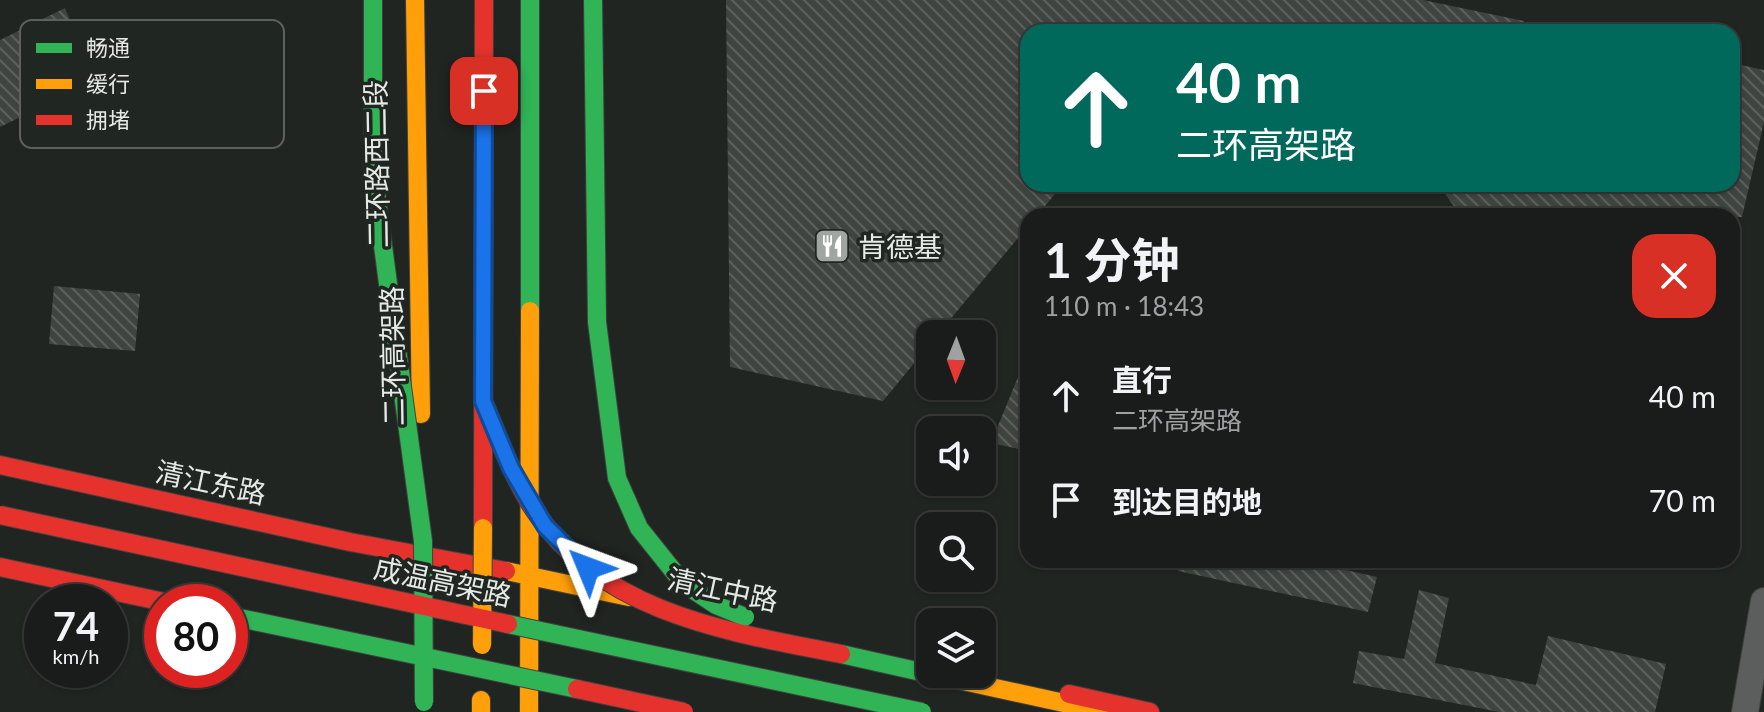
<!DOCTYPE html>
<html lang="zh">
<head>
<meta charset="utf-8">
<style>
	body { margin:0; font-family:Lato,"Noto Sans SC",sans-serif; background:#222523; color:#f1f3f6; height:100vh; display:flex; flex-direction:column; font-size:30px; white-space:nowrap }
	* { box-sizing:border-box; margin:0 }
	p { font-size:26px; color:#9fa1a2 }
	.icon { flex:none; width:44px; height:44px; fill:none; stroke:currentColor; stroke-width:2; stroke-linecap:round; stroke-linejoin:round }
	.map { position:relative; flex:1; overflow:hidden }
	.details { position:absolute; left:1020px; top:208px; width:720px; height:360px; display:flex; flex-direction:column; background:#191c1a; border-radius:24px; box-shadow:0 2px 6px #0004,0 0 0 2px #373a39 }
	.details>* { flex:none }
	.hud { position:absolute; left:1020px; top:24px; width:720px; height:168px; border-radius:24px; box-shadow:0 2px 6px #0004,0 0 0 2px #373a39; background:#00695c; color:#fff; overflow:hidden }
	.needle { width:52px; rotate:181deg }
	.fabs { position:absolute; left:916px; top:320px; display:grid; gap:16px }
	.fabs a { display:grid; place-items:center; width:80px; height:80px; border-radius:16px; background:#191c1a; box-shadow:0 2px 6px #0004,0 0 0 2px #373a39; font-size:40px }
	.speed { position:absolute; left:24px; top:584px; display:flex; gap:16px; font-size:40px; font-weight:700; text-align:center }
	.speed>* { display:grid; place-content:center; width:104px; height:104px; border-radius:50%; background:#191c1a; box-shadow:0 2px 6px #0004,0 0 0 2px #373a39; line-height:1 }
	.speed small { font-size:20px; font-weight:400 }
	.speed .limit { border:12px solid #d22; background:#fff; color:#111 }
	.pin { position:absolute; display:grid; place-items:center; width:68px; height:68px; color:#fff; margin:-34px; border-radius:16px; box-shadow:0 4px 12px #0006 }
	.me { position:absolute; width:88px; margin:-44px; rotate:314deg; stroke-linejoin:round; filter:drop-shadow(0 0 6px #0008) }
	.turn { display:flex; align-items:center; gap:28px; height:168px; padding:0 24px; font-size:36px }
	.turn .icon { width:104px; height:104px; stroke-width:2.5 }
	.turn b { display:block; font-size:56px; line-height:68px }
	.round { display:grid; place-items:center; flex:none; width:84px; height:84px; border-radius:24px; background:#222523 }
	.overview { display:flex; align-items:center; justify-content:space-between; height:136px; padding:0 24px }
	h1 { font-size:48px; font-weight:700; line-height:60px }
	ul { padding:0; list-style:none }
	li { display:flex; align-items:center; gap:24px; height:104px; padding:0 24px }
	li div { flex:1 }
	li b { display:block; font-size:30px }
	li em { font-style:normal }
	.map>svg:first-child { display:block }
	.building { fill:url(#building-back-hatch) }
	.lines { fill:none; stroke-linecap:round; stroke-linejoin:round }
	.street-casing { stroke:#3f423f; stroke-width:28 }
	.fast-casing { stroke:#3f423f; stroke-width:20 }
	.slow-casing { stroke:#3f423f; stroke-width:20 }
	.jam-casing { stroke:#3f423f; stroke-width:20 }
	.street { stroke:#5b5e5c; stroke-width:26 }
	.fast { stroke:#30b455; stroke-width:18 }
	.slow { stroke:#ff9f0a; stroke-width:18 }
	.jam { stroke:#e5322d; stroke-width:18 }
	.fast-bridge-casing { stroke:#3f423f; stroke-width:20; stroke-linecap:butt }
	.slow-bridge-casing { stroke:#3f423f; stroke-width:20; stroke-linecap:butt }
	.jam-bridge-casing { stroke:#3f423f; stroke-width:20; stroke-linecap:butt }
	.fast-bridge { stroke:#30b455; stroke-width:18 }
	.slow-bridge { stroke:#ff9f0a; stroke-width:18 }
	.jam-bridge { stroke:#e5322d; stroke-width:18 }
	.route-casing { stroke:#114b97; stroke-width:20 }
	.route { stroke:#1a73e8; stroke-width:14 }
	.labels { text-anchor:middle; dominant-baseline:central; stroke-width:7; stroke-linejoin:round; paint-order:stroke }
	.street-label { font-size:28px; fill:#e6eae7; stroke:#202621 }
	.poi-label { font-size:28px; fill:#e6eae7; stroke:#202621; text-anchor:start }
	.key { fill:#202621; stroke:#5b615c; stroke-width:2 }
	.key-label { font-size:22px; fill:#e6eae7 }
</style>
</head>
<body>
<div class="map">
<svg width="1764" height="712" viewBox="0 0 1764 712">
	<defs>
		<pattern id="building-back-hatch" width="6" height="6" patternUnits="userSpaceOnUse" patternTransform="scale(2)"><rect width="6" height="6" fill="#404440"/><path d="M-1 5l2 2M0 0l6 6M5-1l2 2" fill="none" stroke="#5c5f5c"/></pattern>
	</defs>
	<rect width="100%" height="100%" fill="#212522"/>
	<path class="building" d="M726,0H1423L1524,21L1523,32H1028V184H1063L1037,216H1028V226L938,334H930V344L883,401L730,367Z
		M65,8L94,81L0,127V40Z
		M1732,63L1764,70V122L1742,217L1461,216L1438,184H1732Z
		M54,286L140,294L135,351L49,344Z
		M1027,355H1028V451L991,443Z
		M1179,560H1302L1377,577L1368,612L1178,571Z
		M1419,590L1449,598L1435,663L1536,685L1548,636L1666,664L1655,712H1499L1353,683L1359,651L1404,659Z"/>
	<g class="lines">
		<g class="street-casing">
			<path id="street" d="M1745,712L1764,601"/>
		</g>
		<g class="fast-casing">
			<path id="fast" d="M373,0V170L387,276
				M593,0L597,322
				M530,311V0
				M841,654L930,674"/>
		</g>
		<g class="slow-casing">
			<path id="slow" d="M415,0L421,414
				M506,571L629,597
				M931,674L1105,712
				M481,700V712
				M529,712L530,311"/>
		</g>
		<g class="jam-casing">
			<path id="jam" d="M0,465L350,542L506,571
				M483,528L484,0
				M0,567L164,602
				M1069,694L1150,712"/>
		</g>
		<use href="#street" class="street"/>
		<use href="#fast" class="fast"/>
		<use href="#slow" class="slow"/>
		<use href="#jam" class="jam"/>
		<g class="fast-bridge-casing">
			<path id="fast-bridge" d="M387,276L423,541L424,702
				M597,322L617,478L639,528L683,583L716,605L745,617
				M230,616L577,689
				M508,624L922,712"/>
		</g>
		<g class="slow-bridge-casing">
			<path id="slow-bridge" d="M482,645L483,528"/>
		</g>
		<g class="jam-bridge-casing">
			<path id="jam-bridge" d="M483,401C499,438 512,477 535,511C602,614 730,632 841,654
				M0,515L508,624
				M577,689L684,712"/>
		</g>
		<use href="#fast-bridge" class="fast-bridge"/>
		<use href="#slow-bridge" class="slow-bridge"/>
		<use href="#jam-bridge" class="jam-bridge"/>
	</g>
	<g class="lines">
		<g class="route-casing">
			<path id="route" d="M484,91L483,401L511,468L545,526L588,568"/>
		</g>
		<use href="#route" class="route"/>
	</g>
	<defs>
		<g id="restaurant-square" transform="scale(1.8)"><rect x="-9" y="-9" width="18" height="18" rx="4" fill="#a1a5a2" stroke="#202621"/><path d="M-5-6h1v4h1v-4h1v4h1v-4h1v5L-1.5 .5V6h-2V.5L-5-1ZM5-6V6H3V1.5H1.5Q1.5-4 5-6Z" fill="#fff"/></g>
	</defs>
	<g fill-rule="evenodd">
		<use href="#restaurant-square" x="832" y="246"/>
	</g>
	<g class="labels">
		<g class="street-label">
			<text transform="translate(376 164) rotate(-91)">二环路西二段</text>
			<text transform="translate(392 356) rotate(-91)">二环高架路</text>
			<text transform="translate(211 482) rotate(12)">清江东路</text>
			<text transform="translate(443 581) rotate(12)">成温高架路</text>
			<text transform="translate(723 589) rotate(12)">清江中路</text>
		</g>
		<g class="poi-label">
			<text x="858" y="246">肯德基</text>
		</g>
	</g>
	<rect x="20" y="20" width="264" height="128" rx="12" class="key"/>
	<rect x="36" y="43" width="36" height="10" fill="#30b455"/>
	<rect x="36" y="79" width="36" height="10" fill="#ff9f0a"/>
	<rect x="36" y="115" width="36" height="10" fill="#e5322d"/>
	<g class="key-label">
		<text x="86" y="56">畅通</text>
		<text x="86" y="92">缓行</text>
		<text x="86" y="128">拥堵</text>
	</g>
</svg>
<div class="fabs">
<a><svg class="needle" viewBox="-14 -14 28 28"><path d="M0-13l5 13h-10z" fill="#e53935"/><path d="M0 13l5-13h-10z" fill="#9fa1a2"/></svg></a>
<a><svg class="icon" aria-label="sound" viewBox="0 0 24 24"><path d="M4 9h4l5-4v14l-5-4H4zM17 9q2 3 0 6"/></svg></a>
<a><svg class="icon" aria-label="search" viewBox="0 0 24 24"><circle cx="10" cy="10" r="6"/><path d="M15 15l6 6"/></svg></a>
<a><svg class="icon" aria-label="layers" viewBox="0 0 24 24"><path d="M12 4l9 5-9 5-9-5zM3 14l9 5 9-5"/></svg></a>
</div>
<div class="speed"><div>74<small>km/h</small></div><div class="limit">80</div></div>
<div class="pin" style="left:484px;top:91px;background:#d93025"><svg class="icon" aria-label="arrive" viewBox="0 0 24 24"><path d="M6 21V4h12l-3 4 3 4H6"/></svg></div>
<svg class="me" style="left:588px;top:568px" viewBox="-20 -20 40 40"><path d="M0-17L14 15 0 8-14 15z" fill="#1a73e8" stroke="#fff" stroke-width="4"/></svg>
<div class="hud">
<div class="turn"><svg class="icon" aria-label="ahead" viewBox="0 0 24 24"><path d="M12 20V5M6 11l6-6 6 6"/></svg><div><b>40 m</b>二环高架路</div></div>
</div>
<section class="details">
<div class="overview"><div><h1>1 分钟</h1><p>110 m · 18:43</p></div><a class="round" style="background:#d93025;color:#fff"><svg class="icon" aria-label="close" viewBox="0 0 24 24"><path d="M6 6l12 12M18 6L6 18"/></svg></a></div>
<ul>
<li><svg class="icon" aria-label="ahead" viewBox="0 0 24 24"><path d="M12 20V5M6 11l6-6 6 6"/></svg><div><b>直行</b><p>二环高架路</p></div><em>40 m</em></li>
<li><svg class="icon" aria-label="arrive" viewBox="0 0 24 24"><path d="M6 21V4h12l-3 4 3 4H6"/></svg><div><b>到达目的地</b></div><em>70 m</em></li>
</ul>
</section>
</div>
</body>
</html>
